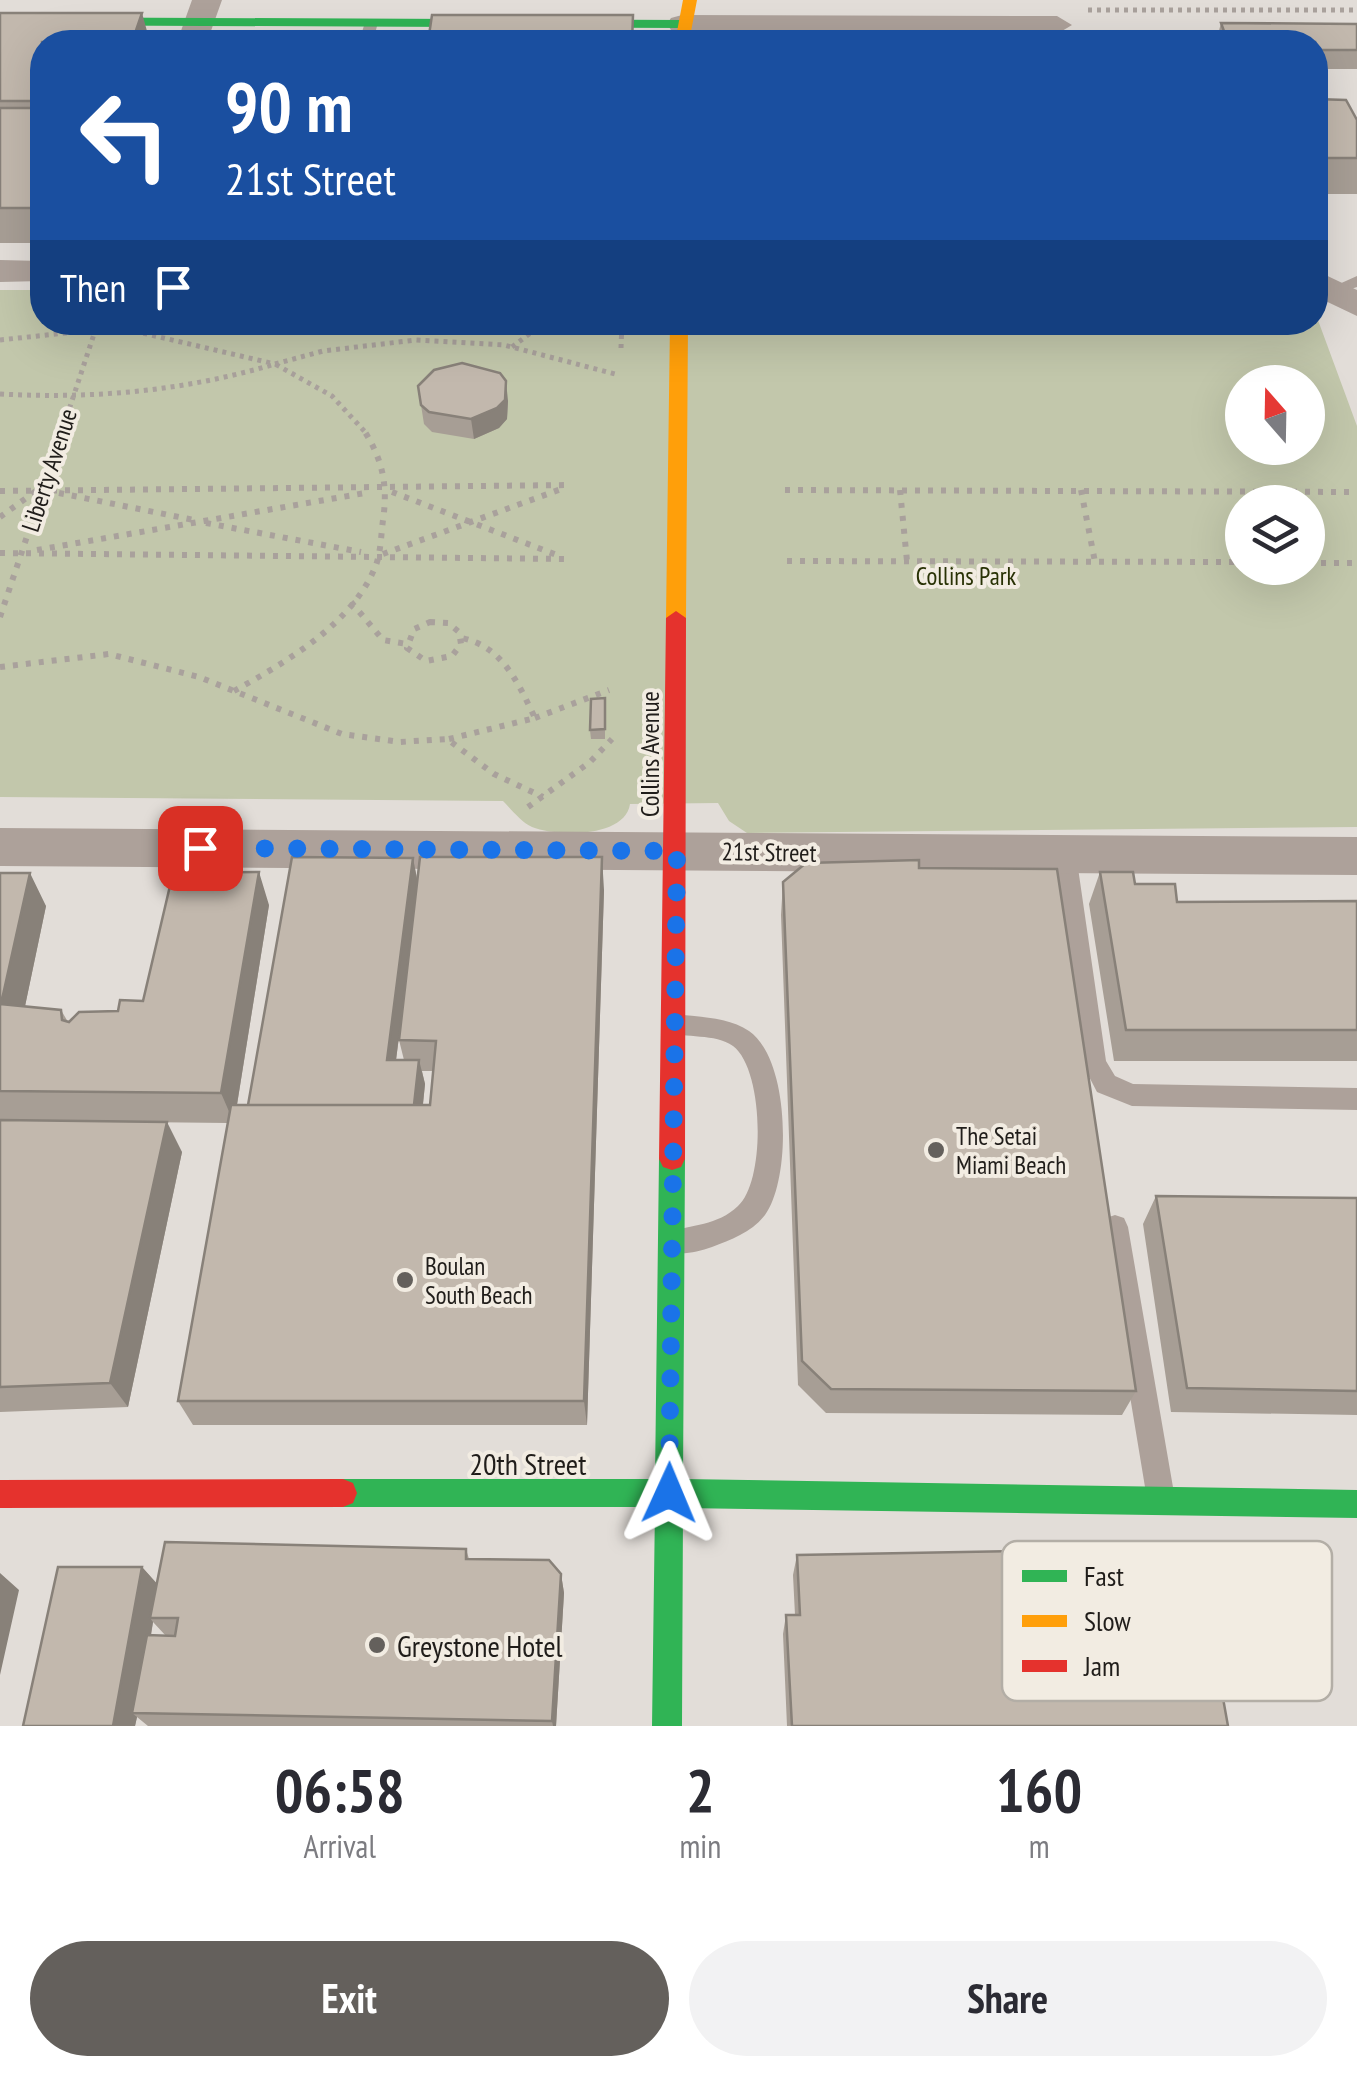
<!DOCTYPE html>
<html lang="en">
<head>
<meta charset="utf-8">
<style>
	body { margin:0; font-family:"PT Sans Narrow",sans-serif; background:#f2f2f3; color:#2b2b33; height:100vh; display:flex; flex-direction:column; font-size:38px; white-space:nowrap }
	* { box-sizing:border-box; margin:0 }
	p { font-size:32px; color:#7c7c81 }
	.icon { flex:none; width:55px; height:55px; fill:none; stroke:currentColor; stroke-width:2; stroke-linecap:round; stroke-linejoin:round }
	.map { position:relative; height:1726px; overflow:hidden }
	.panel { display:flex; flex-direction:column; background:#fff; flex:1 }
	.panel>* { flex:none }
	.top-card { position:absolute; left:30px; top:30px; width:1298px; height:305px; border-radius:40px; box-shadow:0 10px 40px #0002; background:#1a4fa0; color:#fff; overflow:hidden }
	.needle { width:65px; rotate:340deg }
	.controls { position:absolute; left:1225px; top:365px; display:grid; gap:20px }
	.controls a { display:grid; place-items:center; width:100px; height:100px; border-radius:50%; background:#fff; box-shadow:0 10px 40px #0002; font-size:50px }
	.pin { position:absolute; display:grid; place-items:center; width:85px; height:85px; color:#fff; margin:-42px; border-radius:20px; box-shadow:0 5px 15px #0006 }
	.me { position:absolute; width:110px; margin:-55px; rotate:1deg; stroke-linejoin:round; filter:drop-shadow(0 0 8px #0008) }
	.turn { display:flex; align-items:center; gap:35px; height:210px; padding:0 30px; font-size:45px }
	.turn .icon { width:130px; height:130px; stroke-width:2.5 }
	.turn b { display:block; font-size:70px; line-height:85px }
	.then { display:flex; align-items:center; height:95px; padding:0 30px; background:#0003; gap:20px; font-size:38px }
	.eta { display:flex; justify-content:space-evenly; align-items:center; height:170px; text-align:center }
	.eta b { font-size:60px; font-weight:600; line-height:70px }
	.action { display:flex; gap:20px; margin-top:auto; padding:20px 30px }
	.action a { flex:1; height:115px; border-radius:60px; background:#64605c; color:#fff; font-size:40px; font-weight:600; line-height:115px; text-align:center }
	.action a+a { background:#f2f2f3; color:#2b2b33 }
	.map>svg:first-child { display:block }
	.green { fill:#c2c7ab; fill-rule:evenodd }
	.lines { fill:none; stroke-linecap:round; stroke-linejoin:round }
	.path-far1 { stroke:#a9a19c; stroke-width:5; stroke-dasharray:4 5; stroke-linecap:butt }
	.path { stroke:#a9a19c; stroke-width:6; stroke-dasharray:5 8; stroke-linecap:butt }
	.lane { fill:#ada19a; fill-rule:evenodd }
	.street { fill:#ada19a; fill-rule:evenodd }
	.fast { fill:#30b455; fill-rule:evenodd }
	.slow { fill:#ff9f0a; fill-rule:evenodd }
	.jam { fill:#e5322d; fill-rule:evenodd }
	.wall { fill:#a79e95; fill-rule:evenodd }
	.shaded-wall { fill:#888179 }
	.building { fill:#c2b8ad; stroke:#888179; stroke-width:2.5 }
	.route { stroke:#1a73e8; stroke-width:18; stroke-dasharray:0 32.4 }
	.poi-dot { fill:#64605c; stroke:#f2ece2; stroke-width:4 }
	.labels { text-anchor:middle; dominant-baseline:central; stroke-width:8; stroke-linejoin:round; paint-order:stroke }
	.street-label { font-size:25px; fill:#201d1a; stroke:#f2ece2 }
	.park-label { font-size:25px; fill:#293205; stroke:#f2ece2 }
	.poi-label { font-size:25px; fill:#201d1a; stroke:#f2ece2; text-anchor:start }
	.near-street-label { font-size:30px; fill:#201d1a; stroke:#f2ece2 }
	.near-poi-label { font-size:30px; fill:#201d1a; stroke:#f2ece2; text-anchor:start }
	.key { fill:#f2ece2; stroke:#b3aea6; stroke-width:2.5 }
	.key-label { font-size:28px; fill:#201d1a }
</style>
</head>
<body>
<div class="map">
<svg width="1357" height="1726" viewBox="0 0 1357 1726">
	<rect width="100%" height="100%" fill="#e2ddd8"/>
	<path class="green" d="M0,290H42V322H1315V312L1357,426V827L747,833L729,821L718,803L630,804C625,838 557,837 532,827C521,822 511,809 503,801L0,797ZM1242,382H1308V448H1242ZM1242,502H1308V568H1242Z"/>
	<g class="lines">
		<path class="path-far1" d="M1088,10H1357
			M0,340L75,332H138L275,364L323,351L416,340L504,345L615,374
			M512,347L545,322
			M621,348L622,322
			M0,394C95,399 184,391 275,364L332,396L367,434
			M61,434L98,322"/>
		<path class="path" d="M785,490L1357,492
			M900,490L907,561
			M1081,490L1095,562
			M0,491L571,485
			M1262,491L1265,502
			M392,492L562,557
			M59,493L194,520
			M0,517L36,491
			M206,523L361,552
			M37,550L365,493
			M0,553L566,559
			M383,554L564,488
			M787,561L1242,562
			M1308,563H1357
			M351,602L383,640L407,644
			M0,617L62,432
			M430,622L448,623L459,632L461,644L452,656L426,661L407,648L414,629Z
			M0,667L109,654L199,677L342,734L400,742L447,739L494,774L543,797
			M234,691C286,662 353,624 376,565C381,551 381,535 383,520C388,486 383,461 365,432
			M535,718L609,690
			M449,739L535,718C518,683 503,647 462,638
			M528,807L590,762L612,739"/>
		<path class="lane" d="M366,19L378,22L373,42H359Z
			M1357,276V287L1336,294L1328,289Z
			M1065,845L1073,848L1076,854L1106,1061L1115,1076L1133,1084L1357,1088V1110L1132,1106L1097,1092L1082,1063L1054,854L1057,848Z
			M674,1014C698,1017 729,1017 749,1031C790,1059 792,1178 765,1215C752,1232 731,1240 712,1247C697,1252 681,1256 667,1251L663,1242L667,1233C692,1224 717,1226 738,1206C766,1181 764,1069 733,1046C715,1033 686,1039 665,1031L662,1024L665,1017Z
			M1115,1215L1124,1218L1128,1227L1174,1493L1170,1503L1160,1507L1150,1503L1146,1493L1102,1227L1106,1218Z"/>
		<path class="street" d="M192,0H222L207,42H177Z
			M682,15L1057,16L1072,25L1057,34L671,30L667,24L671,18Z
			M0,260L42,261V281L0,282Z
			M1315,270L1357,290V316L1315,296Z
			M0,828L1357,837V875L0,866Z"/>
		<path class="fast" d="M0,17L682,20L689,24L682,28L0,25Z
			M672,1148L681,1151L685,1159L683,1479L1357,1490V1518L683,1508L682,1726H652L655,1507H343L333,1503L329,1493L333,1483L343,1479H655L659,1159L663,1151Z"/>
		<path class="slow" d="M683,0H697L689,42H675Z
			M670,322H688L686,618L676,625L666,618Z"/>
		<path class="jam" d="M676,611L686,618L685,1159L681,1167L672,1170L663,1167L659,1159L666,618Z
			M343,1479L353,1483L357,1493L353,1503L343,1507L0,1508V1480Z"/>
	</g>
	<path class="wall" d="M0,13L42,42V243H0Z
		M1221,23L1357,24V69H1315V42H1216Z
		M1315,99L1357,120V194H1315Z
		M418,386L508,401L507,419L499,428L474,439L432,432L424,424Z
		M605,698V739H591L590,730Z
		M413,858L417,879L604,890L587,1425H193L178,1401L228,1123L137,1122L182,1152L128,1407L0,1412V873L46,906L25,1006L61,1010L68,1022L118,1011L143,1001L269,905L237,1105H248ZM403,1007L399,1040L404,1060H396ZM422,1071H433L430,1105H423L425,1084Z
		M919,868L1136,1391L1122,1415L826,1413L798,1385L781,915L783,882Z
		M1100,872L1135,884L1177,902L1357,901V1061H1114L1089,904Z
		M1156,1196L1357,1198V1415L1171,1412L1143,1224Z
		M466,1549L469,1559L561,1574L564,1593L556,1726H148L137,1717L135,1726H23L142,1567L157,1584ZM153,1622L166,1636H151Z
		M797,1555L1228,1726H787L783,1634L786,1615H795L793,1575Z"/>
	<path class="shaded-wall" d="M142,13L150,42H132Z
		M506,381L508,401L507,419L499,428L474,439L471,419Z
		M602,857L604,890L587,1425L584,1401Z
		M413,858L418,884L393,1084L387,1060Z
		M259,872L269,905L234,1123L221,1093Z
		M30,873L46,906L19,1035L1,1004Z
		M419,1060L425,1084L420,1131L414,1107Z
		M167,1122L182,1152L128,1407L110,1383Z
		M142,1567L160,1587L150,1618L153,1622L137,1713H132L137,1717L135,1726H113Z
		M0,1573L19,1590L0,1675Z
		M561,1574L564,1593L556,1726H553L552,1721Z"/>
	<path class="building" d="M0,13H142L132,42H42V101H0Z
		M432,15H633L632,42H428Z
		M1221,23L1357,24V50H1315V42H1228Z
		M1315,99L1346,100L1357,120V158H1322L1324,165H1315Z
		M0,108H42V208H0Z
		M462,363L500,373L506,381L505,400L497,408L471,419L429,412L421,405L418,386L434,370Z
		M605,698V729L590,730L591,699Z
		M292,857L413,858L387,1060H419L414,1105H248Z
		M420,857H602L584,1401H178L231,1105H430L436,1041L399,1040Z
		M919,860V868L1057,869L1136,1391L831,1389L802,1361L783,882L806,863Z
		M259,872L221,1093L0,1091V873H30L1,1004L61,1010L62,1020L69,1022L79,1012L118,1011L120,1000L143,1001L173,873Z
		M1100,872H1133L1135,884H1175L1177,902L1357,901V1030H1126Z
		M0,1120L167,1122L110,1383L0,1387Z
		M1156,1196L1357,1198V1391L1187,1388Z
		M165,1542L466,1549V1559L549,1560L561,1574L552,1721L132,1713L147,1635L175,1636L178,1618H150Z
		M1196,1548L1228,1726H792L786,1615H800L797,1555Z
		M58,1567H142L113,1726H23Z"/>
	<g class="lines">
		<path class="route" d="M200,848L677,851L669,1493"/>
	</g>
	<g class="poi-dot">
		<circle cx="936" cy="1150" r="10"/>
		<circle cx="405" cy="1280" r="10"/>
		<circle cx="377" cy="1645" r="10"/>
	</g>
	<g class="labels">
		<g class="street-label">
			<text transform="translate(49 470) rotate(-72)">Liberty Avenue</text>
			<text transform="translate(650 754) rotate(-90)">Collins Avenue</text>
			<text transform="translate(769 852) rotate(1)">21st Street</text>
		</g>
		<g class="park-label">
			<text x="966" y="576">Collins Park</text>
		</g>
		<g class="poi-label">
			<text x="956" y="1136">The Setai<tspan x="956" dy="29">Miami Beach</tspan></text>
			<text x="425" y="1266">Boulan<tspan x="425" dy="29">South Beach</tspan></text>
		</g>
		<g class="near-street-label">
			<text x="528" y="1463">20th Street</text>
		</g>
		<g class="near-poi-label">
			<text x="397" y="1645">Greystone Hotel</text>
		</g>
	</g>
	<rect x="1002" y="1541" width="330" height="160" rx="15" class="key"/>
	<rect x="1022" y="1570" width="45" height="12" fill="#30b455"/>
	<rect x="1022" y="1615" width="45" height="12" fill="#ff9f0a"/>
	<rect x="1022" y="1660" width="45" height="12" fill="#e5322d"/>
	<g class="key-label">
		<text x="1084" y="1586">Fast</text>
		<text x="1084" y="1631">Slow</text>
		<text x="1084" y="1676">Jam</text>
	</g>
</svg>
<div class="controls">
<a><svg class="needle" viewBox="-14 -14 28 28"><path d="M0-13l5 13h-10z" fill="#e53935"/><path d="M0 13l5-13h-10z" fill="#7c7c81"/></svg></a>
<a><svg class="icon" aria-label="layers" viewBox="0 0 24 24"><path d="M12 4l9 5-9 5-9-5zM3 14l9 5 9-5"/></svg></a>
</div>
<div class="pin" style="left:200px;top:848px;background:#d93025"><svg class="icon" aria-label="arrive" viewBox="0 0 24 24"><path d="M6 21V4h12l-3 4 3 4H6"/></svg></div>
<svg class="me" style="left:669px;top:1493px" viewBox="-20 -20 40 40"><path d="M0-17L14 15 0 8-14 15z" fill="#1a73e8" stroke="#fff" stroke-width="4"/></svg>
<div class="top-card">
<div class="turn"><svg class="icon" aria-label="left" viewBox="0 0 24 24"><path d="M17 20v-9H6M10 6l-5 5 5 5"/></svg><div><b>90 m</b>21st Street</div></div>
<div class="then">Then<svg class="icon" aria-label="arrive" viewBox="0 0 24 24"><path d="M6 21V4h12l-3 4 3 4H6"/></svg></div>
</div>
</div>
<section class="panel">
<div class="eta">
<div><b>06:58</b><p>Arrival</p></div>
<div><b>2</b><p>min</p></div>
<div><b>160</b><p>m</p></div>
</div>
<div class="action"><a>Exit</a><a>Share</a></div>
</section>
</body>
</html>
